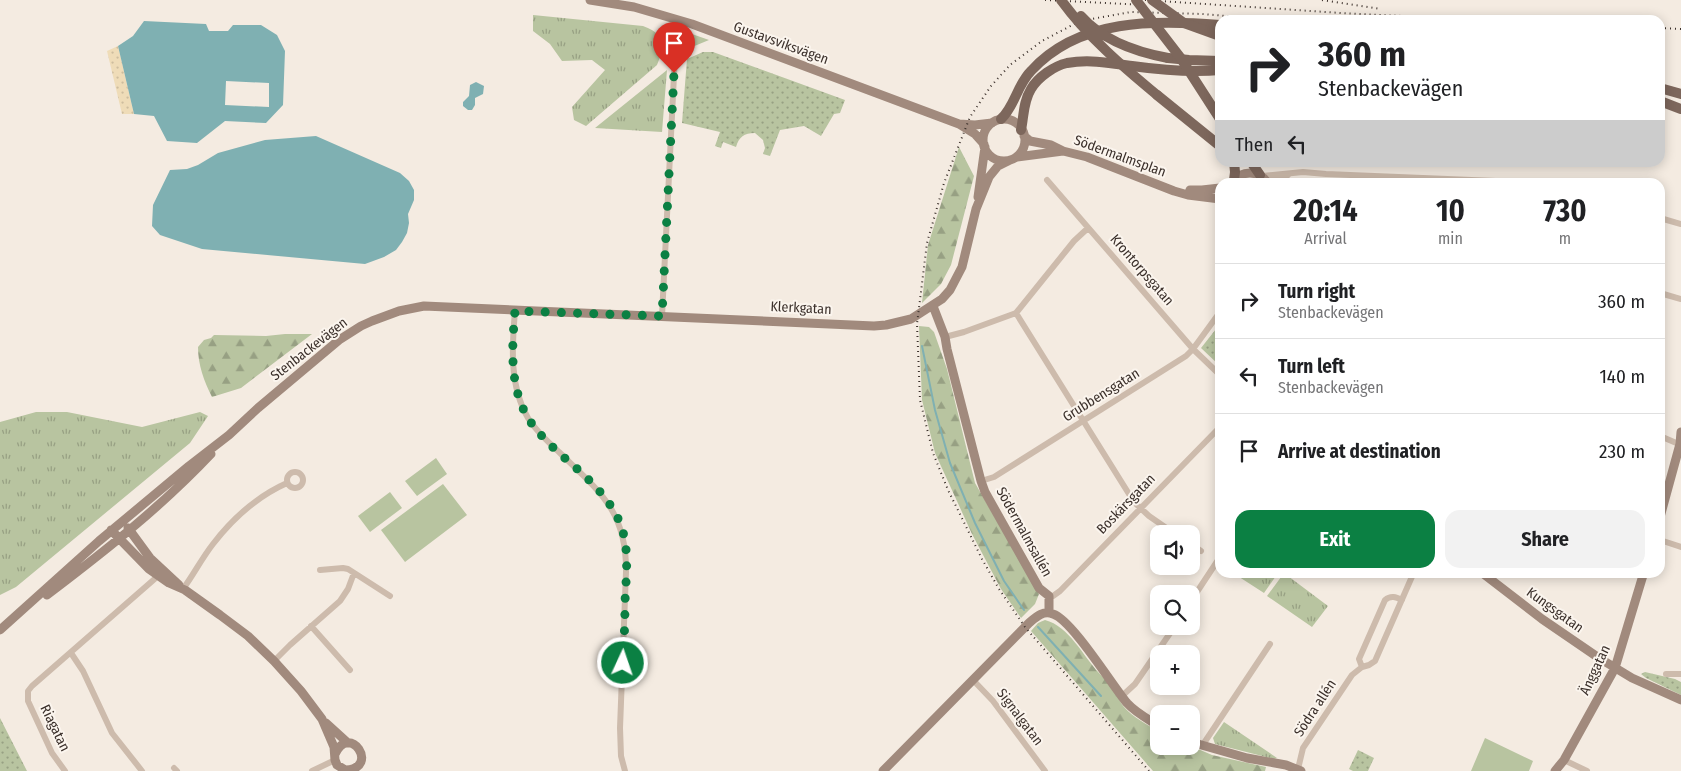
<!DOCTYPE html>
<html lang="en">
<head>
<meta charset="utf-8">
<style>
	body { margin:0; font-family:"Fira Sans Condensed",sans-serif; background:#f2f2f2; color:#202124; height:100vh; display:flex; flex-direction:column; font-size:19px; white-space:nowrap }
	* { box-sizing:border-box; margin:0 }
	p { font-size:16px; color:#757577 }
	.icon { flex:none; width:28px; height:28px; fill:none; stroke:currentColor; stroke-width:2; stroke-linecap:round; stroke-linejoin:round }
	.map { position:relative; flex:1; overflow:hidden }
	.sheet { position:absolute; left:1215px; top:178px; width:450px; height:400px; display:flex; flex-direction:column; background:#fff; border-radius:15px; box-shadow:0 2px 12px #0003 }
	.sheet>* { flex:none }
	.hud { position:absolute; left:1215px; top:15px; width:450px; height:152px; border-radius:15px; box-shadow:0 2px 12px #0003; background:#fff; color:#202124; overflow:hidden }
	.tools { position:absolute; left:1150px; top:525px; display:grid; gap:10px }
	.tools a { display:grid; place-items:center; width:50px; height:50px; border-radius:10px; background:#fff; box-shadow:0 2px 12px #0003; font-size:25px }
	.pin { position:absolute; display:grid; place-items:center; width:42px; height:42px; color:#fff; margin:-51px -21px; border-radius:50% 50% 50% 0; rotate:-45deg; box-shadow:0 0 5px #0007 }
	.pin .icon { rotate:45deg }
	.me { position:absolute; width:55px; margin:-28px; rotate:3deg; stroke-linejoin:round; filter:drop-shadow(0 0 4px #0008) }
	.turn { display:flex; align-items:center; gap:18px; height:105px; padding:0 20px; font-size:22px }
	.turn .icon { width:65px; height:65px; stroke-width:2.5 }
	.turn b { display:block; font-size:35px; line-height:42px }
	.then { display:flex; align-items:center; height:48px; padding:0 20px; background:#0003; gap:10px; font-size:19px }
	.eta { display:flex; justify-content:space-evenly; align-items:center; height:85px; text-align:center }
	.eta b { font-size:30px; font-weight:700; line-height:35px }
	.action { display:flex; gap:10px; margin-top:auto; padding:10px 20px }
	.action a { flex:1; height:58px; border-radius:15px; background:#0b8043; color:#fff; font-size:20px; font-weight:700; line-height:58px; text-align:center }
	.action a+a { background:#f2f2f2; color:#202124 }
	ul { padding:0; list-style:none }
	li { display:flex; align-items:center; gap:15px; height:75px; padding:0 20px; border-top:1px solid #e0e0e0 }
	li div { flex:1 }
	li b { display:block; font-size:19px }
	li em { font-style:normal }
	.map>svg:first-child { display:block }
	.grass { fill:url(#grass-tufts) }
	.forest { fill:url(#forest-firs) }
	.sand { fill:url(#sand-dots) }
	.park { fill:url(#park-dots) }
	.pitch { fill:#b8c4a0 }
	.water { fill:#7fb0b2; fill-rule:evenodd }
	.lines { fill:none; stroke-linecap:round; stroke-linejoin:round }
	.stream { stroke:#7fb0b2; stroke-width:2 }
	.street { stroke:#cdbbac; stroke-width:6 }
	.secondary { stroke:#a18a7d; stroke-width:9 }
	.primary { stroke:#7d675c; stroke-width:10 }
	.rail { stroke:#3b302b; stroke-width:2; stroke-dasharray:1 4; stroke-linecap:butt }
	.primary-bridge { stroke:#7d675c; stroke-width:10 }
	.route { stroke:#0b8043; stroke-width:9; stroke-dasharray:0 16.2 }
	.labels { text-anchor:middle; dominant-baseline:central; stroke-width:4; stroke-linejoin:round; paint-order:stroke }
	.street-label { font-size:14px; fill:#3b302b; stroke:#fbf5ee }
</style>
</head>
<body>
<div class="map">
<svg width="1681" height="771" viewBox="0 0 1681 771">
	<defs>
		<pattern id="grass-tufts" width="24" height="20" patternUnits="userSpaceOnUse" patternTransform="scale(1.25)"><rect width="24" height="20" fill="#b8c4a0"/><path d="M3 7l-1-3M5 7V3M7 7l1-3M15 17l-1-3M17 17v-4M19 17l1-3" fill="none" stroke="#97a083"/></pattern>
		<pattern id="forest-firs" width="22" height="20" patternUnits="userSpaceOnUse" patternTransform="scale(1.25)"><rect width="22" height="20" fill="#b8c4a0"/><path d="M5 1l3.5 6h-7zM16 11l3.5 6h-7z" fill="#97a083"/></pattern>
		<pattern id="sand-dots" width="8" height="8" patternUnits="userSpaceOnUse" patternTransform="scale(1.25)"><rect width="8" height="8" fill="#efdcb8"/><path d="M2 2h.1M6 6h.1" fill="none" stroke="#cebd9e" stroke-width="1.8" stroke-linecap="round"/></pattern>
		<pattern id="park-dots" width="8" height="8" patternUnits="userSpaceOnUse" patternTransform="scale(1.25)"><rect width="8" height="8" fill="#b8c4a0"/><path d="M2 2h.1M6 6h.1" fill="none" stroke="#97a083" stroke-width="1.8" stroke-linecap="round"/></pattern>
	</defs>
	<rect width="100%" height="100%" fill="#f4ebe1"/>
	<path class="grass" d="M533,15L643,26C666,34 665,46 657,65L586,126L574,120L572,107L605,70L592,60L562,61L550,44L533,31Z
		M692,34L709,40L680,52C681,43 683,37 692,34Z
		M667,70L662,132L595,128Z
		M36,412H67L142,427L200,412L208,416L190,443L16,587L0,595V422Z
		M1233,573L1278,572V573L1264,593Z
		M1284,573L1328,606L1312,627L1267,596Z
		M1224,722L1277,758L1274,759L1215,744L1213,738Z"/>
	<path class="forest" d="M959,147L974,176L951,265L941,284L922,303L928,245Z
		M919,326L929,327L934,332L947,369L975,483L1039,594L1035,604L1021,618L1001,589L972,534L935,453L922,400Z
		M285,334H312L241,388L212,397C204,381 198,365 198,347L204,340L211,338L214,335L266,336Z
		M1045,620C1069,626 1083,656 1099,673C1103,678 1109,681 1113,686C1117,693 1119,701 1124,707C1133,717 1147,725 1159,731V746H1191L1212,755L1266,767L1265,771H1153L1031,631L1038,623Z"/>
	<path class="sand" d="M118,46L134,114H122L107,51Z"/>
	<path class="park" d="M703,52H713L845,100L840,113L834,114L821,136L804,126L780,130L770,156L763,154L765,148L763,140L755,133C744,133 739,137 736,147L723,142L721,148L715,146L720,132L682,123L687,59Z
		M1220,324V366L1201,348Z
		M1645,672L1675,679L1681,682V695L1646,678L1641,674Z
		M0,718L27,771H0Z
		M1358,750L1374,758L1368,771H1353L1349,769Z"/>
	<path class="pitch" d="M436,458L447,474L417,496L405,481Z
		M443,484L467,515L405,562L381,530Z
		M390,492L402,508L370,532L358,516Z
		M1485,738L1533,761L1529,771H1471Z"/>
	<path class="water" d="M144,21L206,24L209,31H228L233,25H261L277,35L285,51L283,105L266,123L225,121L197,143L167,141L154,116L134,114L118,46L133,36ZM226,81L269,83V107L225,105Z
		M476,82L484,86L483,94L475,98V105L472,110H468L463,106V102L469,96L470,85Z
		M316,136L400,173L409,181L414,190V200L408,214L409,223L407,233L402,242L396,250L384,257L365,264L202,249L160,235L152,226L153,205L170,170L187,169L198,165L218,153L265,140Z"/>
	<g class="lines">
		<path class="stream" d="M922,346L935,410L950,463L975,523L1004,581L1024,610
			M1038,627L1101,696"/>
		<path class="street" d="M1262,176L1303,172L1326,174L1520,182
			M1047,180L1193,349L1220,375
			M1281,182L1289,174
			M1660,218L1681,224
			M1660,293L1681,299
			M515,311C512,346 509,386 528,418C536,431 548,442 559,452C599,491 627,511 626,572L620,728L621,756L625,771
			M1016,313L1134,502L1149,516L1175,534
			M662,316L675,55L680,21
			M945,337L964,332L1016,313L1074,241L1088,228
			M1660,436L1681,445
			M287 480a8 8 0 1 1 16 0a8 8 0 1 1-16 0Z
			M981,481L994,477L1186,356L1193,349L1220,312
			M1660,540L1681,547
			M1191,544L1201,551
			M320,570L343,568L348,569L390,596
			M183,589C194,574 202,558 213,544C233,518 258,496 287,483
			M1049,596H1053L1060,591L1220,427
			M1191,601L1220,557
			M311,626L350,670
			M71,653L83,671L112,733L142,771
			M274,661L290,645L340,601L348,589L354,573
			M1362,667L1359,659L1385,600C1391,595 1396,597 1402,600
			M1666,674H1681
			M973,680L993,701L1045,771
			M1122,696L1135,684L1175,626
			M1202,746L1270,644
			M1564,760L1587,771
			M174,768L177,771
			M1298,769L1303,748L1352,675L1362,667L1369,665L1375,661L1414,572
			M65,771L52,753L28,701V691L32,686L158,576
			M312,771L335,760"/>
		<path class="secondary" d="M590,0L634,7L692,24L959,124L975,125L992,123
			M983 140a21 21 0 1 1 42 0a21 21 0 1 1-42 0Z
			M959,124L975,134L984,144
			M1024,136L1030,141L1051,145L1063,151L1087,157L1174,191L1188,195L1220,199
			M1017,157L1063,151
			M1232,182C1242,170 1258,170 1267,182
			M1190,190H1202L1220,188
			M978,197L985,147
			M933,306L945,337L947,349L981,481L985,492L1039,588L1049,596V613
			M1660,517L1680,444L1681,432
			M128,528L150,558L179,585
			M111,530L149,569L169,583L185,590L220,615L248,636L274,661L301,691L322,719L334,747L335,760L337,765L347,771
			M1481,572L1542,619L1599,658L1632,678L1681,700
			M47,595C105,551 161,507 211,454
			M0,630L99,541L189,466L229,435L258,408L339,340L361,326L372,321L399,311L424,306L874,326L886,325L911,319L942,299L950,290L962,267L976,209L989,177L998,166L1010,160
			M326,723L348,743
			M1191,742L1247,758L1286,765L1301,771
			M335,754C350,722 380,768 346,770
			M883,771L1029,623C1036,617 1043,610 1053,614C1072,620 1112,685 1127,703C1136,713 1148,719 1159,726
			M1555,771L1564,760L1615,668L1644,572"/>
		<path class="primary" d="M1168,58L1189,60L1220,61
			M1660,88L1681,94
			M1157,95L1220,146
			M1660,101L1681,109
			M1001,119C1015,106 1017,85 1031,71C1079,18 1155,20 1220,25
			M1021,130C1024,116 1023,102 1031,89C1038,77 1054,66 1067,63C1089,59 1111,63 1132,66C1161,70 1191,73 1220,70
			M1251,162L1260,175
			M1234,180L1235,172L1234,162"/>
		<path class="rail" d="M1045,0L1145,5
			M1145,0L1341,13L1484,20
			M1322,0L1381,9
			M1660,28L1681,29
			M1149,771L1025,627L999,589L982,559L948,490L933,453L920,400L917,324L927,243L944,183L970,117L991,86L1010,65L1042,41L1080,21L1131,12L1202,14L1276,20"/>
		<path class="primary-bridge" d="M1061,0C1088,37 1122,66 1157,95
			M1136,0L1180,57L1220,119
			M1152,0L1184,23L1220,36
			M1081,16C1103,41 1136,52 1168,58"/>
	</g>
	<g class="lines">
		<path class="route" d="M623,663C624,643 625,623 625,602C626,576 630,548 620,523C611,501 593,483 575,467C559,453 540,437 528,418C509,386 512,346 515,311L662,316L674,73"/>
	</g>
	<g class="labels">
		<g class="street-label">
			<text transform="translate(781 43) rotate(20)">Gustavsviksvägen</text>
			<text transform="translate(1120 156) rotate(20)">Södermalmsplan</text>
			<text transform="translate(1142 270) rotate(49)">Krontorpsgatan</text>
			<text transform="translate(801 308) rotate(3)">Klerkgatan</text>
			<text transform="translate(309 349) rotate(-38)">Stenbackevägen</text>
			<text transform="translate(1101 395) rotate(-32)">Grubbensgatan</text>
			<text transform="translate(1126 504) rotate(-46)">Boskärsgatan</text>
			<text transform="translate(1024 532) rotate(61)">Södermalmsallén</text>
			<text transform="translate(1555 610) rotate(36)">Kungsgatan</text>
			<text transform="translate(1595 670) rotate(-65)">Änggatan</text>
			<text transform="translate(1315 708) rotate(-57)">Södra allén</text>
			<text transform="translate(1020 717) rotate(53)">Signalgatan</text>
			<text transform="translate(55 728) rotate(64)">Riagatan</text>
		</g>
	</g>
</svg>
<div class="tools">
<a><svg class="icon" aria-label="sound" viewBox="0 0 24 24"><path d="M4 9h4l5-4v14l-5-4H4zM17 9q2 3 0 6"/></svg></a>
<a><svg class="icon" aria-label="search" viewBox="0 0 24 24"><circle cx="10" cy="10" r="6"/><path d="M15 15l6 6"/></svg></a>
<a>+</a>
<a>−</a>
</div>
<div class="pin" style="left:674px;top:73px;background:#d93025"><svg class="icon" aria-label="arrive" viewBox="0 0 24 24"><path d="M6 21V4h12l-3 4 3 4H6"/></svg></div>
<svg class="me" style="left:623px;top:663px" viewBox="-20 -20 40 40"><circle r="17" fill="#0b8043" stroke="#fff" stroke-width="3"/><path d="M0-11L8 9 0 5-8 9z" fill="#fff"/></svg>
<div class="hud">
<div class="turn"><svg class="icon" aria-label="right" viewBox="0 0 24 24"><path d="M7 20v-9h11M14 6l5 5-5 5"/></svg><div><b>360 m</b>Stenbackevägen</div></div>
<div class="then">Then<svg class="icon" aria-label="left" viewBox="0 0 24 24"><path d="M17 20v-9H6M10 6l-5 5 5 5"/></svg></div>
</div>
<section class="sheet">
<div class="eta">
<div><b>20:14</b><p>Arrival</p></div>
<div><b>10</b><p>min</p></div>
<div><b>730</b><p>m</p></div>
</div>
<ul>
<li><svg class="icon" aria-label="right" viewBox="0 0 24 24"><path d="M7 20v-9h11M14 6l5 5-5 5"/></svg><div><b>Turn right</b><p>Stenbackevägen</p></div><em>360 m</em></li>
<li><svg class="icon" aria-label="left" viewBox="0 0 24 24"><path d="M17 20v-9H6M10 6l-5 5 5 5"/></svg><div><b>Turn left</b><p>Stenbackevägen</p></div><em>140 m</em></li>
<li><svg class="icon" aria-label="arrive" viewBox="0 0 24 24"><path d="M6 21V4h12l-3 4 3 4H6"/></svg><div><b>Arrive at destination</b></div><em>230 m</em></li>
</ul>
<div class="action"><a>Exit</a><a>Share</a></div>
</section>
</div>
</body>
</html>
